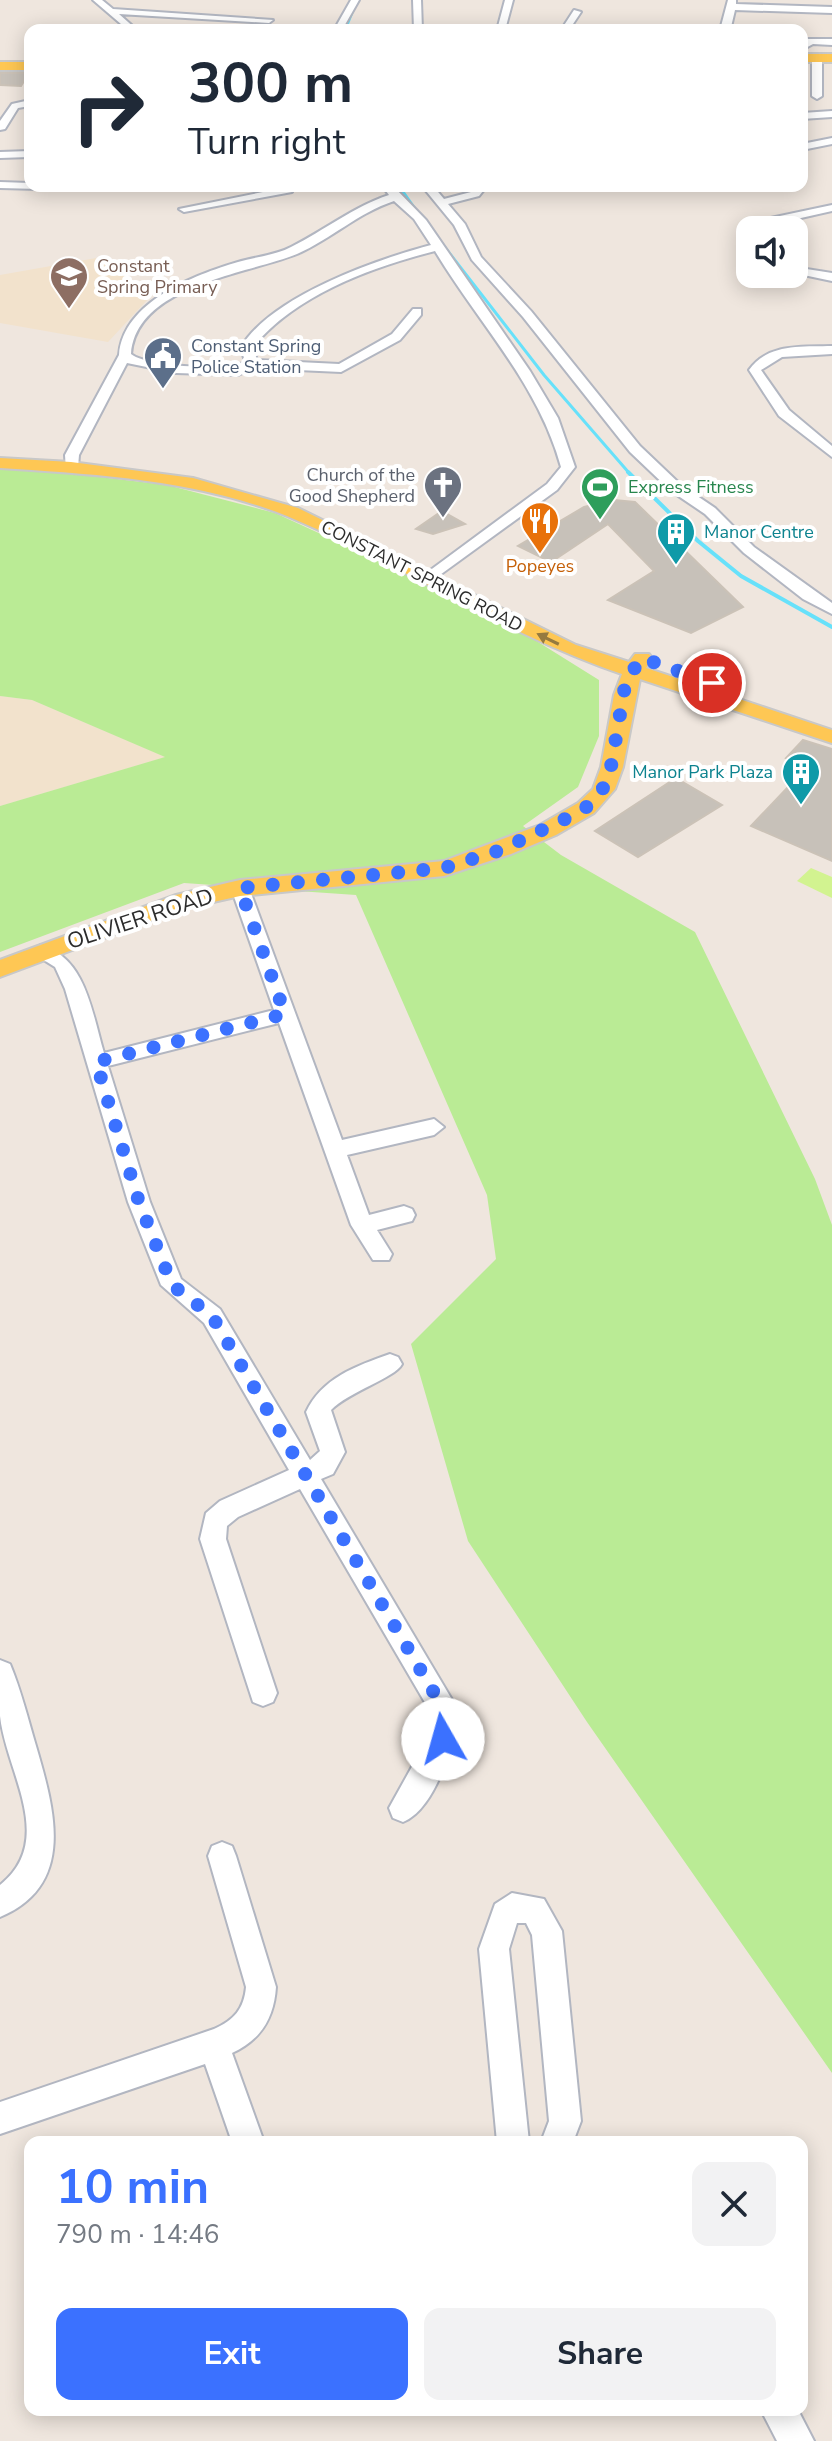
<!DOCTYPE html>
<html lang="en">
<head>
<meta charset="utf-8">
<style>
	body { margin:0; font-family:"Nunito Sans",sans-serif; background:#f2f2f3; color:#1f2937; height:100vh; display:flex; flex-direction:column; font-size:30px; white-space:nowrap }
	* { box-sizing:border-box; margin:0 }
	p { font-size:26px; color:#747a83 }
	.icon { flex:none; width:44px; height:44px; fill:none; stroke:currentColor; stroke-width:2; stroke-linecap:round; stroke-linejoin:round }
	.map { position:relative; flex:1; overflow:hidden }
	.side { position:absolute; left:24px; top:2136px; width:784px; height:280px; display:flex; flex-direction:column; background:#fff; border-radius:16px; box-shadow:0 4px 20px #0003 }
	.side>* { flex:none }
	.top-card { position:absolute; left:24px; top:24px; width:784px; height:168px; border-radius:16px; box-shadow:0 4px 20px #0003; background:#fff; color:#1f2937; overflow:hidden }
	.buttons { position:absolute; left:736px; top:216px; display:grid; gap:16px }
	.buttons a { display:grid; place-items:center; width:72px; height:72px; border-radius:16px; background:#fff; box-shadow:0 4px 20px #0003; font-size:40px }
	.pin { position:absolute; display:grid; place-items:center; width:68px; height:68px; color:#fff; margin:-34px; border:4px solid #fff; border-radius:50%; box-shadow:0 2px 8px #0007 }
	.me { position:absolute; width:88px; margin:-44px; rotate:353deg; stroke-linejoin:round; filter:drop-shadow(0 0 6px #0008) }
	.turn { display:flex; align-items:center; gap:28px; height:168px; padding:0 32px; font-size:36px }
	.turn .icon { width:104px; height:104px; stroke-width:2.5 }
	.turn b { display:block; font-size:56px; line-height:68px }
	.round { display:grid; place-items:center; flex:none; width:84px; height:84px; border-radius:16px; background:#f2f2f3 }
	.headline { display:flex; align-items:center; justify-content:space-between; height:136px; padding:0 32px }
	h1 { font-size:48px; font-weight:700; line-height:60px; color:#3b71ff }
	.cta { display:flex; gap:16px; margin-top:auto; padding:16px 32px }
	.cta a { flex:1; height:92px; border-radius:16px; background:#3b71ff; color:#fff; font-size:32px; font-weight:700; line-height:92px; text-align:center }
	.cta a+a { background:#f2f2f3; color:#1f2937 }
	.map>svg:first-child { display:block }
	.education { fill:#f2e2cc }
	.green { fill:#baeb95 }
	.pitch { fill:#d2f390 }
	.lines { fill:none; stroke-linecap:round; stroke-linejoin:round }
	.stream-far1 { stroke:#67e1fa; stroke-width:3 }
	.stream { stroke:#67e1fa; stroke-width:4 }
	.building { fill:#c7c1b9; stroke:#cbc2b7; stroke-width:2 }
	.minor-casing { stroke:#b2b6c1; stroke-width:4 }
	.major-casing { stroke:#c8c8c8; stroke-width:4 }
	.minor { fill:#fff; fill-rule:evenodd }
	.major { fill:#fec754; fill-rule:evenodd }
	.oneway { fill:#957a40 }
	.route { stroke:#3b71ff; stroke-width:14; stroke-dasharray:0 25.2 }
	.labels { text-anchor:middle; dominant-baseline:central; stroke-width:8; stroke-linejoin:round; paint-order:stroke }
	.far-education-label { font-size:18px; fill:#785e54; stroke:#fff; text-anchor:start }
	.far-service-label { font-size:18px; fill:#4e5e75; stroke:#fff; text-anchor:start }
	.far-worship-label { font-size:18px; fill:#5b616d; stroke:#fff; text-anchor:end }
	.far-leisure-label { font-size:18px; fill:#27864d; stroke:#fff; text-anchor:start }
	.far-culture-label { font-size:18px; fill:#0d838f; stroke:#fff; text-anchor:start }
	.far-food-label { font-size:18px; fill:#c56008; stroke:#fff }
	.far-street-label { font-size:18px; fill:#2c2c2c; stroke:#fff }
	.street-label { font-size:22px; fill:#2c2c2c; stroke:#fff }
</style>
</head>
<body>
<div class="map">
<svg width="832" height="2441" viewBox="0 0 832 2441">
	<rect width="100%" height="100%" fill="#efe6de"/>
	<path class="education" d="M102,257L149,298L108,342L0,323V275Z
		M0,696L32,700L166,757L0,806Z"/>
	<path class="green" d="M0,465L167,485L275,513L485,609L599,680V736L578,787L523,826L561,855L695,932L815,1179L832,1225V2073L587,1722L468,1541L411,1344L496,1259L487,1195L356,895L184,883L0,952V806L165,757L32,700L0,696Z"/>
	<path class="pitch" d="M811,868L832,877V898L797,881Z"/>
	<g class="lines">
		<path class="stream-far1" d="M345,30L357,0
			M399,186L418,213
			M440,241L544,375L630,474"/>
		<path class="stream" d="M628,472L698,541L741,576L832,627"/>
	</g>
	<path class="building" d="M0,73H29L21,86L0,85Z
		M614,500L635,502L743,607L691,633L608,600L654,571L608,524L551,562L518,546L584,507Z
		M442,511L465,524L433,534L416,529Z
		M803,740L832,749V861L751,826L808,766L786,758Z
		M676,778L722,805L638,857L595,831Z"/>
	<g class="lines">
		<g class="minor-casing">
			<path id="minor" d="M93,0H102L113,9L273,20L269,23L119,14L137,30H128Z
				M351,0H359L342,30H334Z
				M413,0H421L422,30H414Z
				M505,0H513L505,30H497Z
				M728,0H736V4L832,7V13L735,10L731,27L720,30Z
				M574,10L581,12L569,30H561Z
				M808,39H832V45L813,44L802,50Z
				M817,55L822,58V96L817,99L812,96V58Z
				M30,100V106L18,108L5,129L0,130V121L12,104Z
				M832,111V117L802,119V113Z
				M832,138V144L802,150V144Z
				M30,151V157L0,158V152Z
				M0,182L30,183V186H44L39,189L0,188Z
				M393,186L426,220L530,371L558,418L575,467L557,490L433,580L421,577L547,484L561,467C538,383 478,323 435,251C372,267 295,295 253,347L257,360L339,364L392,334L413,309H421V315L400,340L341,372L254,368L238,375L176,373L127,363L79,455L78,467L66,470L65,455L119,355C123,302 194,275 238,262C255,257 276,255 291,247C325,230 353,207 389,195L383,187ZM394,201L414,219L431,245C375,260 272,296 241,347L245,362C227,371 147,367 131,354C136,285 248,274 297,254C331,239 358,213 394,201Z
				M422,186H433L444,199L471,192L476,186H487L479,196L448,204L465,224L481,257L531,311L640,446L681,485L715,508L754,547L832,603V614L803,599L744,553L705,514L671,491L630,452L523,317L472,260L454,225Z
				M288,187L292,192L184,212L179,209Z
				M832,205V211L748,230L756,221Z
				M794,267L832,273V281L794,273Z
				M832,346V354L782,357L761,370L789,410L832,446V457L779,416L749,370C768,343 802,347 832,346Z
				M240,882L249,888L342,1140L434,1119L444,1127L434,1135L347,1155L369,1215L404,1206L412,1209L415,1215L412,1221L377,1230L392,1254L389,1260H373L351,1225L279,1023L108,1066L150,1202L181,1279L220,1309L310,1460L320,1451L306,1412C322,1378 356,1366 390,1354L398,1357L402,1364C395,1378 348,1392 331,1410L345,1452L333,1474L321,1479L454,1703C459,1736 436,1809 403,1822L393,1818L389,1808L424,1745L427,1706L300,1489L238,1517L227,1526L226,1539L277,1693L273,1702L263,1706L253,1702L200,1539L206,1513L220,1501L289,1470L204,1323L161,1285L128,1202L65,989L55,967L31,952L41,945C86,958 92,1013 104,1053L274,1010L231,888Z
				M0,1660L10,1664C21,1690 28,1719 36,1746C54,1808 77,1885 0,1917V1885C57,1840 6,1772 0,1716C0,1698 0,1678 0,1660Z
				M222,1842L232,1846L236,1856L276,1987C274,2018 261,2040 232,2053L264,2142H232L205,2064L0,2134V2102L214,2029C234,2020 244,2009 246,1987L208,1856L212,1846Z
				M512,1893L544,1899L562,1931L581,2121L573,2142H541L549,2121L532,1935L526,1923H517L509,1949L529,2142H497L479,1949L495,1904Z
				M761,2410H798L814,2441H777Z"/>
		</g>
		<g class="major-casing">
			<path id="major" d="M802,54H832V62H802Z
				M0,62H30V70H0Z
				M0,458L71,462L193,478L298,508L576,645L629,662L635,654H649L652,658L646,668L832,730V743L640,679L623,767L615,789L594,813L556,835L511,854L444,876L240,896L182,909L0,977V960L176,895L240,880L444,861L540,825L578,803L593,789L601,767L614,695L622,674C504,634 401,564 287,516C197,480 95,474 0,468Z"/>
		</g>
		<use href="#minor" class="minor"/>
		<use href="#major" class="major"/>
	</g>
	<defs><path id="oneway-solid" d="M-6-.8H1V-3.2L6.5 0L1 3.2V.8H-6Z" transform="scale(2)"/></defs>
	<use class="oneway" href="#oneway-solid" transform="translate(548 639) rotate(-154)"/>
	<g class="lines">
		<path class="route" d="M443,1739L445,1724L440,1703L212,1316L172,1285L139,1202L96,1062L285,1014L240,888L444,868L498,851L582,811L599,795L609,778L626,680L642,658L712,683"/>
	</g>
	<defs>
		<g id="school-pin" transform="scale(2)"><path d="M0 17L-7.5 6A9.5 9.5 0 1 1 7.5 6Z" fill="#8d6e63" stroke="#fff"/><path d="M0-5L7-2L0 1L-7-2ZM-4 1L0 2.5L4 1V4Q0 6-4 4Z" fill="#fff"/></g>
		<g id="civic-pin" transform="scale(2)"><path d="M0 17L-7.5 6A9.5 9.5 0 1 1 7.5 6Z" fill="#5c6f8a" stroke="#fff"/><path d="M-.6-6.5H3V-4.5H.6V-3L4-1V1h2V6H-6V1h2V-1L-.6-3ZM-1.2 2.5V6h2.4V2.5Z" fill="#fff"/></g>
		<g id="church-pin" transform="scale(2)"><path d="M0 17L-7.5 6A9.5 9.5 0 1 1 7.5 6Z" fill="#6b7280" stroke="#fff"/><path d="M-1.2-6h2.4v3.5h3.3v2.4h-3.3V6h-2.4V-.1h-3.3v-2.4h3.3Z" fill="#fff"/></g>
		<g id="stadium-pin" transform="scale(2)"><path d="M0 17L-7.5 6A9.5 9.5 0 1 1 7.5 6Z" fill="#2e9e5b" stroke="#fff"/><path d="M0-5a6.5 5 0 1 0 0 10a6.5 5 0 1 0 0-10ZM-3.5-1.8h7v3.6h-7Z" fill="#fff"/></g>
		<g id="restaurant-pin" transform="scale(2)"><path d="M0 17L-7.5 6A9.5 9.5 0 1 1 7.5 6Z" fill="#e8710a" stroke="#fff"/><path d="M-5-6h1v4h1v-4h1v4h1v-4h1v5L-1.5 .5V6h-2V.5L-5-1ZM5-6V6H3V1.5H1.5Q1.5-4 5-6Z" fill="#fff"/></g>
		<g id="building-pin" transform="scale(2)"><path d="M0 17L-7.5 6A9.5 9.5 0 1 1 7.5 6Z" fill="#0f9aa8" stroke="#fff"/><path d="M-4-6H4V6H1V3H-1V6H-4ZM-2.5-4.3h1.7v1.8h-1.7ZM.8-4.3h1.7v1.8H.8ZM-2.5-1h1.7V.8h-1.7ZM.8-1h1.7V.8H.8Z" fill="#fff"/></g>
	</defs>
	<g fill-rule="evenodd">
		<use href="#school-pin" x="69" y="276"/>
		<use href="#civic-pin" x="163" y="356"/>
		<use href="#church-pin" x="443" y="485"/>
		<use href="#stadium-pin" x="600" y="487"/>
		<use href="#restaurant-pin" x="540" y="521"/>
		<use href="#building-pin" x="676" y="532"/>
		<use href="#building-pin" x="801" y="772"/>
	</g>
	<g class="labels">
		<g class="far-education-label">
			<text x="97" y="266">Constant<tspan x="97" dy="21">Spring Primary</tspan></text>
		</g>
		<g class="far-service-label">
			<text x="191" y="346">Constant Spring<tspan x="191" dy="21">Police Station</tspan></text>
		</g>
		<g class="far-worship-label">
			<text x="415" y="475">Church of the<tspan x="415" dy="21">Good Shepherd</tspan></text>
		</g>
		<g class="far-leisure-label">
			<text x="628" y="487">Express Fitness</text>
		</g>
		<g class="far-culture-label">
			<text x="704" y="532">Manor Centre</text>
			<text x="773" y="772" text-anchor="end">Manor Park Plaza</text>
		</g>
		<g class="far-food-label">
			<text x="540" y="566">Popeyes</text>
		</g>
		<g class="far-street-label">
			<text transform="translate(422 576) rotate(27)">CONSTANT SPRING ROAD</text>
		</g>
		<g class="street-label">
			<text transform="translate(140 919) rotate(-18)">OLIVIER ROAD</text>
		</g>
	</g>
</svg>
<div class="buttons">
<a><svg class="icon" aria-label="sound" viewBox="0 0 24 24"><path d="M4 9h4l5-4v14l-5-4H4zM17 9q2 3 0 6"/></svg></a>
</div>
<div class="pin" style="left:712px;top:683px;background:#d93025"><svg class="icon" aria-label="arrive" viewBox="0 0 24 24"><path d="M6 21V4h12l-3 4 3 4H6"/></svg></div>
<svg class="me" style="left:443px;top:1739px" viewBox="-20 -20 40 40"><circle r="19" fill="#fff"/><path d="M0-13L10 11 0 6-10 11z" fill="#3b71ff"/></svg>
<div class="top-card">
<div class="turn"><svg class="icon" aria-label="right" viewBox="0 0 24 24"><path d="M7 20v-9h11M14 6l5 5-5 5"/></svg><div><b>300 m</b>Turn right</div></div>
</div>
<section class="side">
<div class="headline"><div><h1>10 min</h1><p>790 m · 14:46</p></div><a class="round"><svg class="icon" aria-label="close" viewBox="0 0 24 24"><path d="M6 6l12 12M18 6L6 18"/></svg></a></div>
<div class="cta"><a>Exit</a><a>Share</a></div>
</section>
</div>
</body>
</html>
